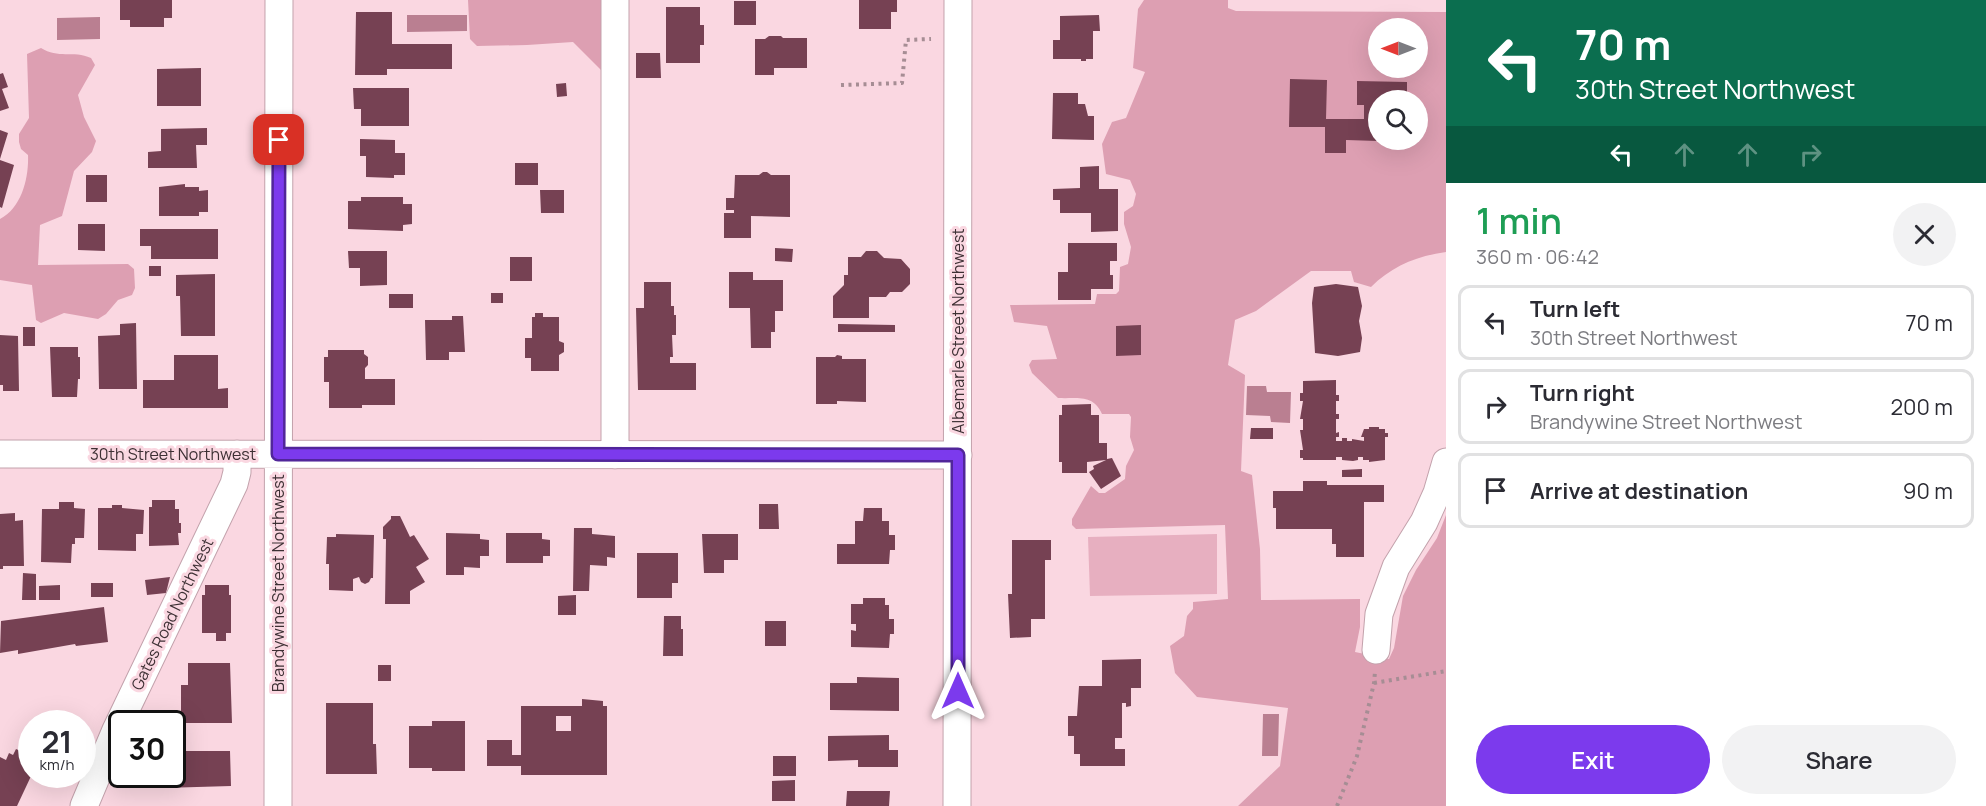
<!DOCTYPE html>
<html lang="en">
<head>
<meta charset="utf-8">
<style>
	body { margin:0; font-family:Manrope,sans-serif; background:#f2f2f3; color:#2b2b33; height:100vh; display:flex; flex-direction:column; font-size:22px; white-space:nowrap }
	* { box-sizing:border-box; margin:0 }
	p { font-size:20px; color:#7c7c81 }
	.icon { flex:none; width:33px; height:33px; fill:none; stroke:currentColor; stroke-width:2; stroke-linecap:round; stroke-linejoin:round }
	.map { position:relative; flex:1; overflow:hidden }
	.drawer { display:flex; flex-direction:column; background:#fff; width:540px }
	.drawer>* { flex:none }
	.hud { background:#0b6e4f; color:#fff; overflow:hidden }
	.needle { width:39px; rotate:270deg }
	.tools { position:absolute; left:1368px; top:18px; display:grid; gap:12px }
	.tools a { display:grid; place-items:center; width:60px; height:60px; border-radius:50%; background:#fff; box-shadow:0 6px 24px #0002; font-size:30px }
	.speed { position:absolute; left:18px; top:710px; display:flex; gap:12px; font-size:30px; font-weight:700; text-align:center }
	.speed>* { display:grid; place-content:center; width:78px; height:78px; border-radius:50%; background:#fff; box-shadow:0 6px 24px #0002; line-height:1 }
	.speed small { font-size:15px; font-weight:400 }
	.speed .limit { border:3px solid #111; border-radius:9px; background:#fff; color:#111 }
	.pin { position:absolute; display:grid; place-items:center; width:51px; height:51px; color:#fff; margin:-26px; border-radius:12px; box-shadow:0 3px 9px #0006 }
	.me { position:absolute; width:66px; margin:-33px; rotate:0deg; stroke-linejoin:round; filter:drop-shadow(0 0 4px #0008) }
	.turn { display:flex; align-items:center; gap:21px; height:126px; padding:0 30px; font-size:27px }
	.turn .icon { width:78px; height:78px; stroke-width:2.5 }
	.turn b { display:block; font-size:42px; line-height:51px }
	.lanes { display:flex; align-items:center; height:57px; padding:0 30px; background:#0003; justify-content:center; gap:30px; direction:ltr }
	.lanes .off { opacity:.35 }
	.round { display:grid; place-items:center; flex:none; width:63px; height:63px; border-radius:32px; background:#f2f2f3 }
	.headline { display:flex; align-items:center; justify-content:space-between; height:102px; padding:0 30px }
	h1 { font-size:36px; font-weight:600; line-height:45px; color:#1e9e55 }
	.primary-button { display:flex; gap:12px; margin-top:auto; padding:12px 30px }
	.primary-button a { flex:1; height:69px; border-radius:36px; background:#7c3aed; color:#fff; font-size:24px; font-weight:600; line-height:69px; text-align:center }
	.primary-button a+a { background:#f2f2f3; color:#2b2b33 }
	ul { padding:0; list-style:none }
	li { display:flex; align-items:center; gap:18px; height:75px; margin:0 12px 9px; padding:0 18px; border:3px solid #e1e1e2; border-radius:12px }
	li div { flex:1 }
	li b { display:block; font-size:22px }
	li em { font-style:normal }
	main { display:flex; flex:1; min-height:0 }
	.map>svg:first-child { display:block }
	.green { fill:#e7afc0 }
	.forest { fill:#dd9fb2; fill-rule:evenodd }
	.water { fill:#ba7f91 }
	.building { fill:#764153; fill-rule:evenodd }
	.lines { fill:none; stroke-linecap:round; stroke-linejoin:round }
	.minor-casing { stroke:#c3a2ac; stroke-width:29 }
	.path { stroke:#a68d94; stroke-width:4; stroke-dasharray:3 4.5; stroke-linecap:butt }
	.minor { stroke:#fff; stroke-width:27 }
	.route-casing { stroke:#51269a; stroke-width:15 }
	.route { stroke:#7c3aed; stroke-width:10 }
	.labels { text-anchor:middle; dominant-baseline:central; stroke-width:6; stroke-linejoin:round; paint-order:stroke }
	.street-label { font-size:16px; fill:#3d3034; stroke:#fad7e1 }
</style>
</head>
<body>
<main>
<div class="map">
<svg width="1446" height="806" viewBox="0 0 1446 806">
	<rect width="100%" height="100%" fill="#fad7e1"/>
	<path class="green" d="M1217,534V594L1090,596L1088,537Z"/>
	<path class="forest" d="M468,0H603L602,71L573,42L527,45L477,46L470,39Z
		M1144,0H1228V8L1236,11L1446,12V252C1417,256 1392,266 1371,287L1354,282L1351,271H1311L1256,311L1235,320L1228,365L1245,375L1241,471L1252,475L1260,549L1261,600L1360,599V627L1355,652L1389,659L1394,648L1403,596L1416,570L1437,538L1446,515V806H1238L1280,766L1288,708L1197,697L1175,673L1170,646L1184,636L1187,616L1193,609V602L1228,599L1225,525L1076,529L1072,525V519L1091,486L1099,493H1105L1125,479L1126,466L1134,450L1130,437L1131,417L1129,414H1102C1093,394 1078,399 1058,398L1032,373L1029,365L1032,360L1057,359L1047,326L1014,322L1010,305L1095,304L1097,294H1116L1119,291L1120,267L1128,264L1131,247L1124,224V212L1133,206L1136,194L1130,180L1106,174L1102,144L1112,122L1126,118L1145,72L1133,68L1138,9ZM1378,28H1418V68H1378ZM1378,100H1418V140H1378Z
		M41,48C58,59 73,50 91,58L95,65L78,95L84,117L96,141L92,152L74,171L62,216L40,225L38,265L128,264L134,269L135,288L132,295L118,300L106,314L98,319L64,313L41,323L36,320L32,285L0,280V219C22,208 29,177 28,155L21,149L19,142V134L29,118L27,54Z"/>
	<path class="water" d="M407,15H467V31L407,32Z
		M100,17V39L57,40V18Z
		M1247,386H1266L1267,392H1291L1290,423L1271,422L1270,416L1246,415Z
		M1263,714H1279L1278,756H1262Z"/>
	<path class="building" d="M120,0H172V18H164V27H130V20H120Z
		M859,0H897V12H891V29H859Z
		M734,1H756V25H734Z
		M666,7H700V25H704V45H700V63H666Z
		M356,12H392V44H452V69H387V75H355Z
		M1099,15L1100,31H1093V59H1086V61H1081V59H1053V40H1060V16Z
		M769,36H781L783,38H807V68H774V75H755V39H765Z
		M636,53H660L661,78H636Z
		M201,68V106H157V69Z
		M3,73L8,87L2,89L9,108L0,111V74Z
		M1290,79L1327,80L1326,119H1364V105H1357V81L1407,82V100H1378V141L1346,140V153H1325V127H1289Z
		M566,83L567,96L557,97L556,84Z
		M353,88H409V126H361V109H354Z
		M1053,93H1078V104H1085L1088,116H1094V140L1052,139Z
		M207,128V145H196L197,168H148V152L161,151V129Z
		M0,130L8,133L0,159Z
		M360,139L395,140V153H405V175H394V178L366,177V156H360Z
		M0,160L14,165L2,208L0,207Z
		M515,163H538V185H515Z
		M1099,166V189H1118V231L1091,232V213H1060V200H1053V189L1080,188V167Z
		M763,172H767L771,175H790V217L751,216V238H724V213H734V210H726V198H734L735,175H759Z
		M86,175H107V202H86Z
		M185,184V187H199V191L208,190V212H199V216H159V187Z
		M540,190H564V213H541Z
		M361,197H403V204H412V224L403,225V231L348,229V201H361Z
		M78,224H105V251L78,250Z
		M140,229H218V259H151V246H140Z
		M1068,243H1117V261H1110V275H1113V289H1091V300H1058V272H1068Z
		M775,248L793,249L792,262L775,261Z
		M348,251H387V285L360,286V268H349Z
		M866,251H877L884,258L901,259L910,269V284L902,292H890L886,297H869V318H833V296L844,285V275H848V257H861Z
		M510,257H532V281H510Z
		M149,266H161V276H149Z
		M729,272H753V280H783V311H775V332H771V348H751L750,308H729Z
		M215,274V336H181L180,296H176V275Z
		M644,282H671V306H674V315H676V335H672L673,357H670V363H696V390H638L636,308H644Z
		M1336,284L1358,287L1362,306L1359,321L1362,338L1360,352L1338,356L1315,353L1312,303L1314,287Z
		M491,293H503V303H491Z
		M389,294H413V308H389Z
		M535,313H543V317H559V341L564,343V352L559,355V371H531V358H525V338H532V317H535Z
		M452,316H463L465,352H449V360H426L425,320H452Z
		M136,323L137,389H99L98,336L120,335V324Z
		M838,324L895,325V332H838Z
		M1141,325V355L1116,356V326Z
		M23,327H35V346H23Z
		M0,335L18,336L19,391H3V385H0Z
		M50,347H78V357H80V379H78L77,397H52Z
		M328,350H364V354L368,357V365L365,368V379H395V405H362V408H329V382H324V357H328Z
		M174,355H218V389L228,388V408H143V380H174Z
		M837,355L842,356V359H866V402L837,401V404H816V357H835Z
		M1336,380V395H1339V401H1336V414H1339V419H1336V433L1339,432V437H1336V441H1342V438H1347V441H1352V439L1364,441V437H1361L1364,429H1369V427H1379V429H1385V433H1388V437H1385V460L1369,462V460H1363V457H1358V460L1353,461L1342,460V457H1336V460H1303V458H1300V450H1303L1300,430H1303V419H1300L1303,401H1300V393H1303V381Z
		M1091,404V415H1099V443H1107V459L1112,458L1121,476L1101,489L1089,472L1094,469L1093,466L1106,460L1087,462V473H1062V462H1059V415H1062V405Z
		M1251,428H1273V439H1250Z
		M1362,469V477H1342V470Z
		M1303,481H1327V485H1384V502H1364V557H1336V544H1332V529H1276V508H1273V491H1303Z
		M152,500H175V509H179V523H181V533H178L179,545L149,546V507H152Z
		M59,502H74V508L85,509L84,538H75V544H72L71,563L41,562L42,509H59Z
		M759,504H778L779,529H759Z
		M112,505H122V508L144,510L143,534H136V551L98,550V508H112Z
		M864,508H882V521H889V535H895V550H890L889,564H837V544H855V521H863Z
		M15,513V521L23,520L24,566H3V569H0V514Z
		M391,516H400L410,537L414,535L429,559L416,567L425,582L410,591V604H385L386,539H383V527L391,519Z
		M574,528H592V534L615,536V558L607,557V566L590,565L589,591H573Z
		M446,533L480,534V539L489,540V556H480V568L464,567V575H446Z
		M506,533H542V539L550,540V556H543V563H506Z
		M336,534L374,535L373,578H371L369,582L365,584L361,582L359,577L353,579V591L329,590V564H326L327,537H336Z
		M702,534H738V560H724V573H704Z
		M1012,540H1051V560H1045V619H1031V637L1010,638L1008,594H1012Z
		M637,553H678V583H672V598H637Z
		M23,573L36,574V600H22Z
		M170,577L166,593L147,595L145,580Z
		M91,583H113V597H91Z
		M60,585V600H39V586Z
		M205,585H229V595H231V633H226V641H216V633H202V595H205Z
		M576,595V615H558V596Z
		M863,598H885V605H889V619H894V634H890L889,648L851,647V630L856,631V624H851V604H863Z
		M104,607L108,642L76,646L75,644L18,654V650L0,653L1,621Z
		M664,616H681V629H683V656H663Z
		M765,621H786V646H765Z
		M1141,659V688H1131V706L1126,707V703H1122V738H1115V749H1125V766H1080V754H1074V736H1068V716H1077L1079,686H1102V660Z
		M188,663H230L232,723H181V685H188Z
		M378,665H391V681H378Z
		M857,677L899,678V711L830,710V683H857Z
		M582,699L603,701V706H607V775H521V766H487V740H512V755H521V706H582ZM556,716H571V731H556Z
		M326,703H373V744H376L377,774H326Z
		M432,721H465V771H432V768H409V726H432Z
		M889,735V750H898V767H858V760L828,761V736Z
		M16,749L32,756V774L17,806H0V757L6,760L9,753L13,755Z
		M172,751H230L231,786L163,788V785L158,784L134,785V774H172Z
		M773,756H796V776H773Z
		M795,780V801H772V781Z
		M847,791H890L889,806H846Z"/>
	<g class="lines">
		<g class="minor-casing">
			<path id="minor" d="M615,0V455
				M0,454L958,455
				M1376,650L1379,614L1396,567L1424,522L1437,493L1446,462
				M84,806L116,730L234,484L237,472V454
				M278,806L279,0
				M957,806L958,0"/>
		</g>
		<path class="path" d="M841,85L902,83L906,40L931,39
			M1374,683L1446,671
			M1337,806L1357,756L1374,683L1375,672"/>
		<use href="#minor" class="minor"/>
	</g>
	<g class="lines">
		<g class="route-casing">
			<path id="route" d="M279,140L278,454L958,455V691"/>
		</g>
		<use href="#route" class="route"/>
	</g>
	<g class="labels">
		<g class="street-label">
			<text transform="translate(958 331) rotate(-90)">Albemarle Street Northwest</text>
			<text x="173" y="454">30th Street Northwest</text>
			<text transform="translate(278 583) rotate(-90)">Brandywine Street Northwest</text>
			<text transform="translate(172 614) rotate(-64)">Gates Road Northwest</text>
		</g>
	</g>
</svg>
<div class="tools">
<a><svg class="needle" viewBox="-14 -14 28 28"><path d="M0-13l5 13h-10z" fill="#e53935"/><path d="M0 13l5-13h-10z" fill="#7c7c81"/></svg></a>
<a><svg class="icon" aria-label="search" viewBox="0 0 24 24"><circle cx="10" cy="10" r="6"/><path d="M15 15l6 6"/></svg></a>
</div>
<div class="speed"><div>21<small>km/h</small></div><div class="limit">30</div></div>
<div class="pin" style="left:279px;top:140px;background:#d93025"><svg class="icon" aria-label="arrive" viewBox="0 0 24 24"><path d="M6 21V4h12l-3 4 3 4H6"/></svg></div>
<svg class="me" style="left:958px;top:691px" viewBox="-20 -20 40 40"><path d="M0-17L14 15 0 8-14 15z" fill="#7c3aed" stroke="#fff" stroke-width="4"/></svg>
</div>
<section class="drawer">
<div class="hud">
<div class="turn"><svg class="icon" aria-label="left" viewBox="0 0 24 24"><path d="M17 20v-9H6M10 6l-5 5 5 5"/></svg><div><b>70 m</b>30th Street Northwest</div></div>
<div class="lanes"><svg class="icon" aria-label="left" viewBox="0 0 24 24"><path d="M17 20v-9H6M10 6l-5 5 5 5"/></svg><svg class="icon off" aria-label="ahead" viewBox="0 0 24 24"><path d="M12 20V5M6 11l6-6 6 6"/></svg><svg class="icon off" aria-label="ahead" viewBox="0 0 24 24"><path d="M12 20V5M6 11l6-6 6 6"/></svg><svg class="icon off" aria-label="right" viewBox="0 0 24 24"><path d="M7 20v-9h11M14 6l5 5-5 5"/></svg></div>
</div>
<div class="headline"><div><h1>1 min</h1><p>360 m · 06:42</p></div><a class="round"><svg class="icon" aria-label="close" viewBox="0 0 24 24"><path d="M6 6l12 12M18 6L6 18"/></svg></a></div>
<ul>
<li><svg class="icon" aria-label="left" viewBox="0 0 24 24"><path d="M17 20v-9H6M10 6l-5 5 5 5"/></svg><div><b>Turn left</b><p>30th Street Northwest</p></div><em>70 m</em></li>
<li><svg class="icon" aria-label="right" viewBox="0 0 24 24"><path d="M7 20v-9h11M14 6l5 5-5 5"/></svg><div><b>Turn right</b><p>Brandywine Street Northwest</p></div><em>200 m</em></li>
<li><svg class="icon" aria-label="arrive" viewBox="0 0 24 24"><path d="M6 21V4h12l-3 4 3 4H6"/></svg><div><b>Arrive at destination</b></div><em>90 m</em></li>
</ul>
<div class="primary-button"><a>Exit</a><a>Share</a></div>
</section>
</main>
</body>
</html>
